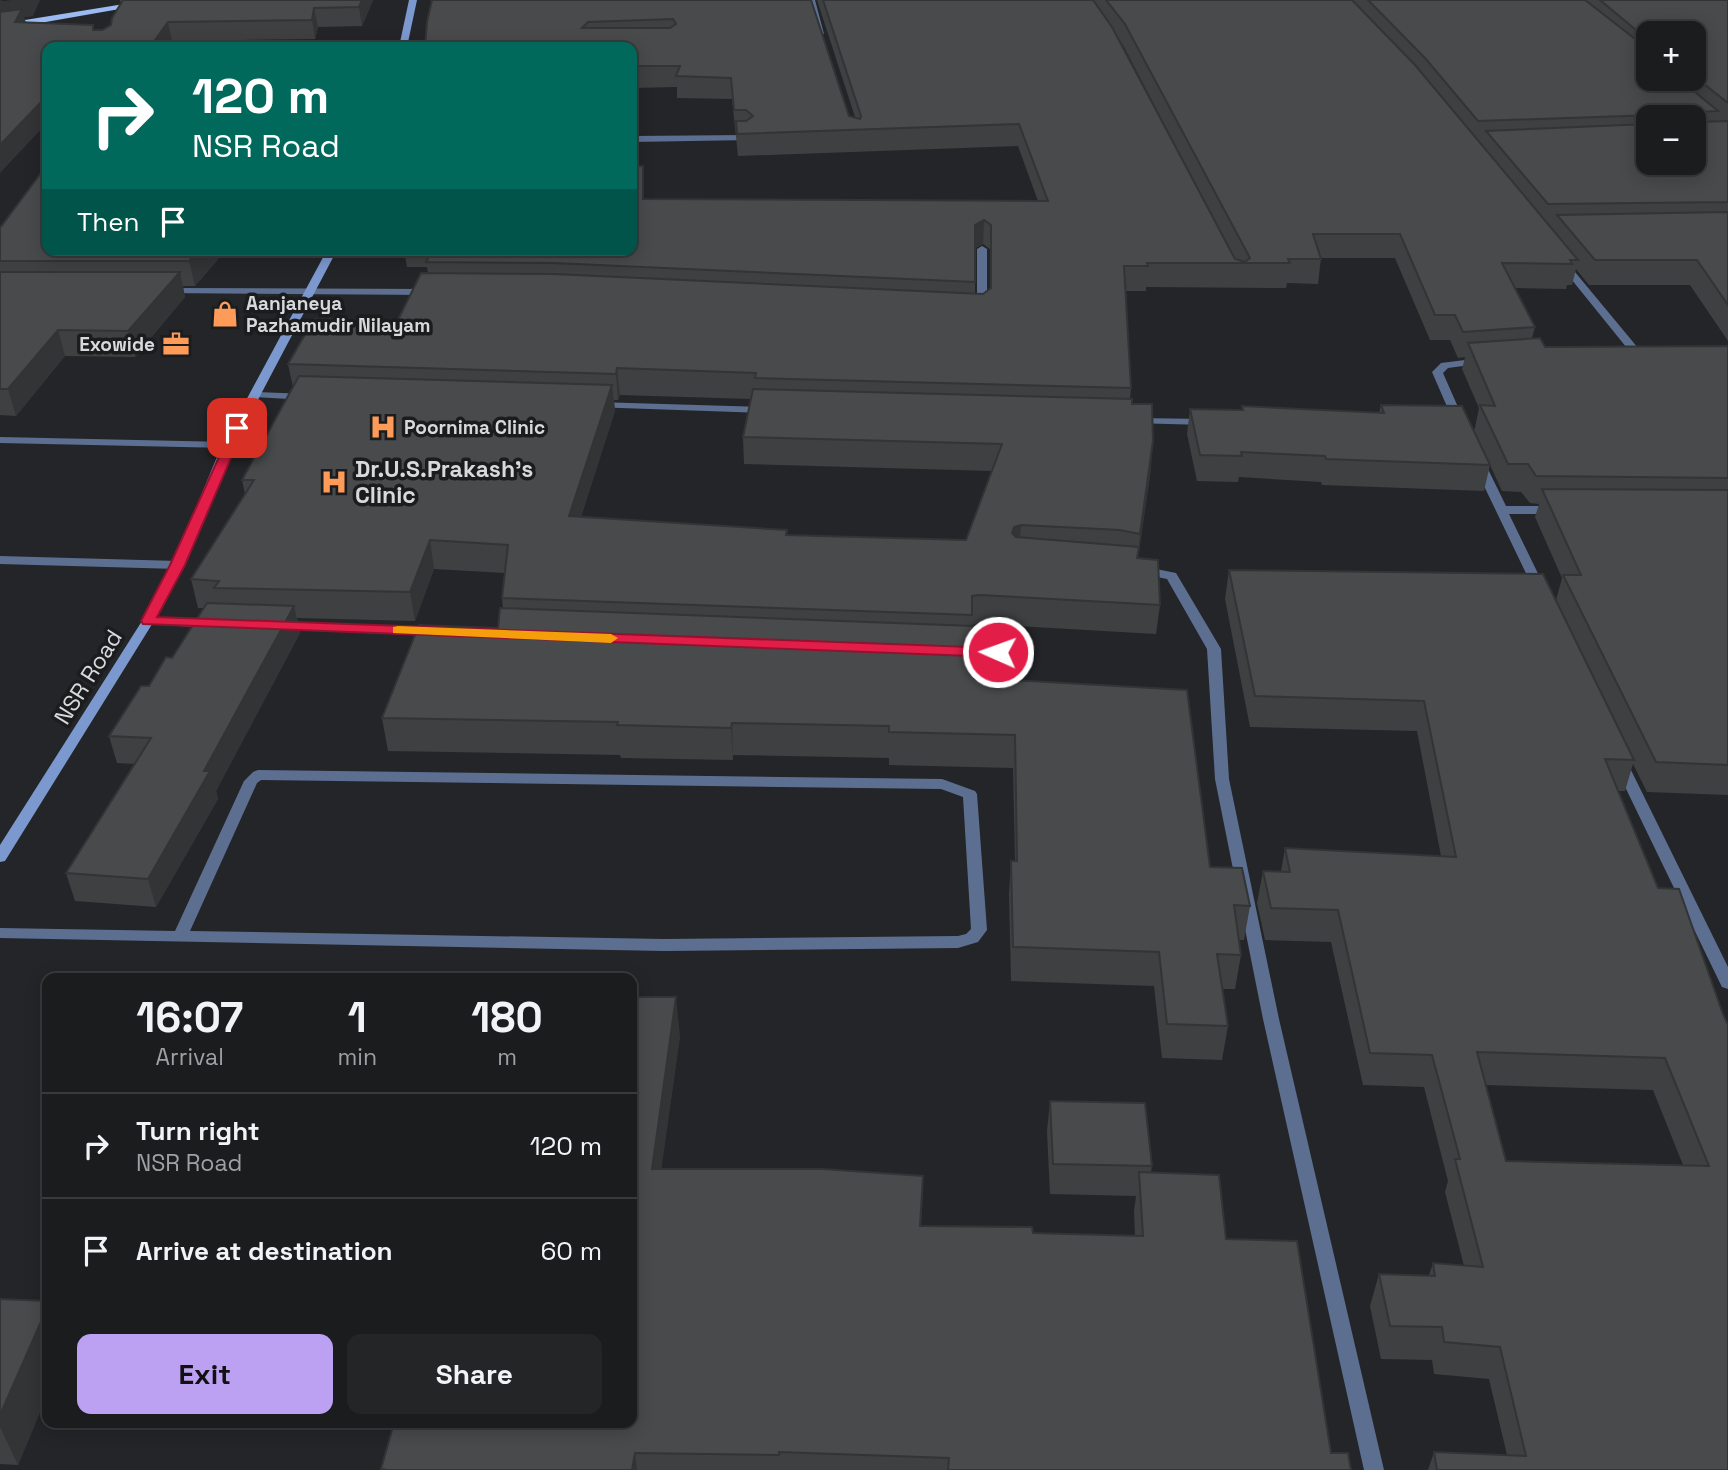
<!DOCTYPE html>
<html lang="en">
<head>
<meta charset="utf-8">
<style>
	body { margin:0; font-family:"Space Grotesk",sans-serif; background:#242527; color:#f1f3f6; height:100vh; display:flex; flex-direction:column; font-size:26px; white-space:nowrap }
	* { box-sizing:border-box; margin:0 }
	p { font-size:23px; color:#a0a1a4 }
	.icon { flex:none; width:38px; height:38px; fill:none; stroke:currentColor; stroke-width:2; stroke-linecap:round; stroke-linejoin:round }
	.map { position:relative; flex:1; overflow:hidden }
	.side { position:absolute; left:42px; top:973px; width:595px; height:455px; display:flex; flex-direction:column; background:#1b1c1e; border-radius:14px; box-shadow:0 4px 18px #0003,0 0 0 2px #393a3c }
	.side>* { flex:none }
	.hud { position:absolute; left:42px; top:42px; width:595px; height:214px; border-radius:14px; box-shadow:0 4px 18px #0003,0 0 0 2px #393a3c; background:#00695c; color:#fff; overflow:hidden }
	.controls { position:absolute; left:1636px; top:21px; display:grid; gap:14px }
	.controls a { display:grid; place-items:center; width:70px; height:70px; border-radius:14px; background:#1b1c1e; box-shadow:0 4px 18px #0003,0 0 0 2px #393a3c; font-size:35px }
	.pin { position:absolute; display:grid; place-items:center; width:60px; height:60px; color:#fff; margin:-30px; border-radius:14px; box-shadow:0 4px 10px #0006 }
	.me { position:absolute; width:77px; margin:-38px; rotate:272deg; stroke-linejoin:round; filter:drop-shadow(0 0 5px #0008) }
	.turn { display:flex; align-items:center; gap:24px; height:147px; padding:0 35px; font-size:32px }
	.turn .icon { width:91px; height:91px; stroke-width:2.5 }
	.turn b { display:block; font-size:49px; line-height:60px }
	.then { display:flex; align-items:center; height:66px; padding:0 35px; background:#0003; gap:14px; font-size:26px }
	.eta { display:flex; justify-content:space-evenly; align-items:center; height:119px; text-align:center }
	.eta b { font-size:42px; font-weight:700; line-height:49px }
	.button { display:flex; gap:14px; margin-top:auto; padding:14px 35px }
	.button a { flex:1; height:80px; border-radius:14px; background:#bca0f2; color:#111; font-size:28px; font-weight:700; line-height:80px; text-align:center }
	.button a+a { background:#242527; color:#f1f3f6 }
	ul { padding:0; list-style:none }
	li { display:flex; align-items:center; gap:21px; height:105px; padding:0 35px; border-top:2px solid #393a3c }
	li div { flex:1 }
	li b { display:block; font-size:26px }
	li em { font-style:normal }
	.map>svg:first-child { display:block }
	.lines { fill:none; stroke-linecap:round; stroke-linejoin:round }
	.lane { fill:#5d6f91; fill-rule:evenodd }
	.street { fill:#5d6f91; fill-rule:evenodd }
	.secondary { fill:#7c99cf; fill-rule:evenodd }
	.primary { fill:#9bbaf2; fill-rule:evenodd }
	.wall { fill:#3e4041; fill-rule:evenodd }
	.shaded-wall { fill:#323435 }
	.building { fill:#484a4c; stroke:#323435; stroke-width:2; fill-rule:evenodd }
	.route { fill:#e11d48; stroke:#92132f; stroke-width:2 }
	.slow { fill:#f59e0b }
	.labels { text-anchor:middle; dominant-baseline:central; stroke-width:7; stroke-linejoin:round; paint-order:stroke }
	.far-poi-label { font-size:19px; font-weight:bold; fill:#d8d9db; stroke:#1b1c1e; text-anchor:start }
	.poi-label { font-size:23px; font-weight:bold; fill:#d8d9db; stroke:#1b1c1e; text-anchor:start }
	.street-label { font-size:23px; fill:#d8d9db; stroke:#1b1c1e }
</style>
</head>
<body>
<div class="map">
<svg width="1728" height="1470" viewBox="0 0 1728 1470">
	<rect width="100%" height="100%" fill="#242528"/>
	<g class="lines">
		<path class="lane" d="M258,770L942,779L975,791L977,794L987,930L978,942L958,948L664,951L0,938V928L175,931L244,781L253,772ZM261,780L941,789L963,797L971,929L966,934L958,936L664,939L190,931L257,783Z"/>
		<path class="street" d="M807,0H815L824,34L817,32Z
			M44,127H47V134L44,136L40,133Z
			M747,135L751,138L750,140L632,142V136Z
			M982,246L987,249V311L982,314L977,311V249Z
			M1559,260H1565L1643,354V358H1635L1559,264Z
			M166,288L429,289L434,292L429,295L162,293V289Z
			M1481,358L1486,361L1485,363L1448,368L1443,373L1465,423L1459,426L1455,425L1432,372L1441,363Z
			M256,392L307,394L312,397L307,400L252,397V393Z
			M596,402L765,407L771,410L765,413L592,407L591,405Z
			M1135,418L1206,419L1212,422L1206,425L1131,423L1129,421Z
			M0,437L228,442L234,445L228,448L0,443Z
			M1479,460L1485,463L1506,506H1555L1561,510L1555,514H1509L1546,590L1544,593H1536L1534,590L1473,463Z
			M0,556L178,561L184,565L178,569L0,564Z
			M1141,566L1176,573L1221,649L1229,779L1279,1019L1384,1470H1364L1263,1019L1215,779L1207,649L1167,579L1137,573L1135,570Z
			M148,617L213,620L219,624L213,628L143,624L142,621Z
			M282,622L433,628L440,632L433,636L277,629L275,626L277,623Z
			M957,647L998,648L1005,652L998,656L952,654L950,651Z
			M1621,760L1628,764L1728,967V989L1722,987L1720,983L1614,764Z"/>
		<path class="secondary" d="M409,0H417L407,47H399Z
			M327,250H337L234,445L184,565L154,621L5,861L0,862V845L142,621L172,565L222,445Z"/>
		<path class="primary" d="M149,0H171L0,30V24Z"/>
	</g>
	<path class="wall" d="M0,0L33,16L24,17L26,23L93,25L94,30H102L111,25L122,2H120V0H373L362,26L318,27L315,39L172,41L47,47V123L45,124Z
		M811,0L849,116L855,117L817,0H1728V341L1690,285H1589L1576,269L1572,285H1567L1566,289L1515,288L1535,327L1532,338L1545,347L1728,346V795L1647,792L1633,764L1625,791H1618L1658,888L1723,1014L1728,1470H1428L1434,1452L1507,1455L1489,1379L1434,1374L1432,1360L1381,1359L1370,1306L1379,1274L1429,1275L1433,1263L1464,1266L1445,1192L1448,1181L1424,1087L1363,1085L1331,942L1265,940L1257,903L1263,871H1281L1285,848L1441,856L1417,731L1250,727L1225,599L1229,570L1556,600L1562,578L1535,517L1539,504L1530,503L1521,492L1502,491L1490,465L1484,491L1322,485L1321,482L1239,477L1238,482L1197,481L1187,434L1190,409L1242,410V406L1379,413L1381,405L1474,432L1479,408L1462,369L1465,357L1458,358L1450,340H1430L1395,258H1321L1318,284L1287,283L1286,288L1146,287V291H1126L1131,388L1130,399L1151,469L1138,558L1160,605L1156,634L979,624L972,625L974,678L1210,867L1250,906L1244,940H1239L1241,955L1235,989H1222L1228,1026L1222,1060L1162,1058L1154,986L1011,981L1009,894L1011,861H1015L1013,768L889,765V758L733,755V760L621,758L620,755L388,751L382,718L498,628L503,609L502,598L505,573L434,569L415,621L297,618L300,633L216,791L218,799L156,907L75,901L66,873L134,764L117,763L109,736L172,658L204,608H198L191,579L245,494L242,480L293,387L288,364L398,320L428,273L427,267H407L404,250H632L643,166L644,199L1038,201L1018,146L738,156L732,99L677,98V87L632,88V47L427,22ZM1648,33H1694V79H1648ZM1119,39L1123,45L1208,208ZM1648,117H1694L1648,163ZM983,244L990,249V289L983,294L975,293V248ZM620,395L751,399L743,437L744,464L992,471L966,540L787,535L581,517L615,411L614,400H618ZM1486,1085L1653,1090L1683,1165L1506,1161Z
		M0,228L47,250H226L195,286H183L185,297L135,357L65,356L16,416L0,415Z
		M632,997L680,1036L661,1169L921,1226L1033,1233L1135,1236L1134,1211L1136,1196L1050,1194L1047,1131L1050,1101L1152,1166L1151,1172L1226,1239L1331,1453L1351,1470H381Z
		M0,1299L47,1301V1395L18,1465L0,1464Z"/>
	<path class="shaded-wall" d="M11,0H40L33,16L24,17L27,28L0,21V2Z
		M362,0H373L362,26L359,7Z
		M314,8L318,27L315,39L312,20Z
		M168,22L172,41L168,47H150Z
		M47,99V123L0,173V145L40,103Z
		M984,220L983,244L974,249L975,225Z
		M199,250H226L195,286L189,261Z
		M180,272L185,297L135,357L128,331Z
		M58,330L65,356L16,416L8,389Z
		M617,368L620,395L618,400L616,374Z
		M612,385L615,411L572,544L569,516Z
		M1153,441L1151,469L1137,562L1140,534Z
		M1021,525L1019,553L1012,533L1014,527Z
		M430,540L434,569L415,621L410,592Z
		M294,606L300,633L216,791L218,799L156,907L148,879L204,771Z
		M732,723L733,755V760L731,728Z
		M676,997L680,1036L656,1208L652,1169Z
		M923,1176L922,1215L918,1266L920,1226Z
		M47,1308V1395L18,1465L0,1427V1415Z
		M635,1453L637,1470H632Z"/>
	<path class="building" d="M123,0H362L359,7L314,8L312,20L168,22L150,47H47V100L40,103L0,145V12L22,9L15,22L93,25V30H102L111,25L112,18Z
		M432,0H811L849,116L860,119L861,116L823,0H1093L1112,27L1235,259L1245,262L1250,258L1125,24L1106,0H1352L1415,65L1578,260H1570L1572,264L1502,263L1535,327L1463,332L1455,315H1435L1400,234H1313L1321,259H1288L1290,263H1147L1148,266H1124L1131,388L755,378L756,373L617,368L616,374L288,364L314,319L398,320L421,273L554,274L983,294L991,288V225L984,220L975,225V282L554,263L426,262L432,250H632V166H643V199L1048,201L1019,124L737,134L736,121H746L753,116L746,110H734L731,78L676,76L680,66H632V47H425L427,22ZM673,19L676,24L670,28H582L588,22Z
		M1368,0H1585L1648,49V79H1679L1718,111L1698,112V122L1728,121V202L1548,204L1486,131L1648,124V163H1694V117H1655V115L1478,121L1425,58Z
		M1600,0H1728V103L1694,76V33H1648V40Z
		M47,165V250H199L189,261H0V228Z
		M1728,212V305L1697,260H1595L1557,215Z
		M0,272H180L128,331L58,330L8,389H0Z
		M1540,338L1545,347L1728,346V478L1536,476L1528,464H1508L1480,405L1495,406L1468,343Z
		M299,376L612,385L569,516L787,530L786,535L966,540L1002,444L743,437L753,389L1132,399V404H1152L1153,441L1140,534L1120,530L1021,525L1014,527L1012,533L1016,537L1139,547L1137,558L1158,560L1160,605L980,595L972,596V615L502,598L508,545L430,540L410,592L214,588L219,581L191,579L254,480H242Z
		M1381,405L1462,406L1490,465L1326,459L1325,456L1241,452L1242,456L1200,455L1190,409L1243,410L1242,406L1384,413Z
		M1542,489L1728,490V765L1656,762L1563,575H1581Z
		M1229,570L1543,574L1634,760L1605,759L1658,888L1679,889L1723,1014L1728,1025V1470H1437L1434,1452L1526,1456L1500,1347L1444,1342L1442,1327L1390,1326L1379,1274L1435,1276L1433,1263L1483,1267L1455,1159H1460L1432,1055L1370,1053L1338,910L1271,908L1263,871L1290,872L1285,848L1456,857L1424,701L1255,696ZM1477,1052L1665,1058L1709,1166L1506,1161Z
		M207,603L294,606L204,771H210L148,879L66,873L151,738L109,736L141,686H149L166,657L172,658Z
		M500,608L973,626L974,678L1187,690L1210,867L1242,868L1250,906L1234,905L1241,955L1217,954L1228,1026L1167,1024L1159,952L1013,947L1011,861H1017L1015,735L889,732V726L732,723L731,728L617,725L618,722L382,718L419,625L498,628Z
		M632,997H676L652,1169H823L923,1176L920,1226L1032,1227L1033,1233L1143,1236L1139,1172L1219,1175L1226,1239L1297,1241L1331,1453H1348L1351,1470H948L949,1458L779,1452V1455L635,1453L632,1470H388L381,1469L394,1423H632Z
		M1050,1101L1145,1103L1152,1166L1053,1164Z
		M0,1299L47,1301V1308L0,1415Z"/>
	<path class="route" d="M233,426L244,428L185,565L157,617L998,648L1006,652L998,657L143,624L141,621L170,565Z"/>
	<path class="slow" d="M398,626L611,634L618,638L611,643L393,633V627Z"/>
	<defs>
		<g id="shop-bare" transform="scale(2.1)"><path d="M-5-2.5h2.3a2.7 3.5 0 0 1 5.4 0H5L5.5 6h-11ZM-1.5-2.5h3a1.5 2.3 0 0 0-3 0Z" fill="#ff9b59" stroke="#1b1c1e" stroke-width="2.5" paint-order="stroke"/></g>
		<g id="office-bare" transform="scale(2.1)"><path d="M-6-3h4V-5.5h4V-3h4V5H-6ZM-1-4.5V-3h2v-1.5ZM-6 0V1H6V0Z" fill="#ff9b59" stroke="#1b1c1e" stroke-width="2.5" paint-order="stroke"/></g>
		<g id="hospital-bare" transform="scale(2.1)"><path d="M-5-5h3v3.5h4V-5h3V5h-3V1.5h-4V5h-3Z" fill="#ff9b59" stroke="#1b1c1e" stroke-width="2.5" paint-order="stroke"/></g>
	</defs>
	<g fill-rule="evenodd">
		<use href="#shop-bare" x="225" y="314"/>
		<use href="#office-bare" x="176" y="344"/>
		<use href="#hospital-bare" x="383" y="427"/>
		<use href="#hospital-bare" x="334" y="482"/>
	</g>
	<g class="labels">
		<g class="far-poi-label">
			<text x="246" y="303">Aanjaneya<tspan x="246" dy="22">Pazhamudir Nilayam</tspan></text>
			<text x="155" y="344" text-anchor="end">Exowide</text>
			<text x="404" y="427">Poornima Clinic</text>
		</g>
		<g class="poi-label">
			<text x="355" y="469">Dr.U.S.Prakash's<tspan x="355" dy="26">Clinic</tspan></text>
		</g>
		<g class="street-label">
			<text transform="translate(88 677) rotate(-58)">NSR Road</text>
		</g>
	</g>
</svg>
<div class="controls">
<a>+</a>
<a>−</a>
</div>
<div class="pin" style="left:237px;top:428px;background:#d93025"><svg class="icon" aria-label="arrive" viewBox="0 0 24 24"><path d="M6 21V4h12l-3 4 3 4H6"/></svg></div>
<svg class="me" style="left:998px;top:652px" viewBox="-20 -20 40 40"><circle r="17" fill="#e11d48" stroke="#fff" stroke-width="3"/><path d="M0-11L8 9 0 5-8 9z" fill="#fff"/></svg>
<div class="hud">
<div class="turn"><svg class="icon" aria-label="right" viewBox="0 0 24 24"><path d="M7 20v-9h11M14 6l5 5-5 5"/></svg><div><b>120 m</b>NSR Road</div></div>
<div class="then">Then<svg class="icon" aria-label="arrive" viewBox="0 0 24 24"><path d="M6 21V4h12l-3 4 3 4H6"/></svg></div>
</div>
<section class="side">
<div class="eta">
<div><b>16:07</b><p>Arrival</p></div>
<div><b>1</b><p>min</p></div>
<div><b>180</b><p>m</p></div>
</div>
<ul>
<li><svg class="icon" aria-label="right" viewBox="0 0 24 24"><path d="M7 20v-9h11M14 6l5 5-5 5"/></svg><div><b>Turn right</b><p>NSR Road</p></div><em>120 m</em></li>
<li><svg class="icon" aria-label="arrive" viewBox="0 0 24 24"><path d="M6 21V4h12l-3 4 3 4H6"/></svg><div><b>Arrive at destination</b></div><em>60 m</em></li>
</ul>
<div class="button"><a>Exit</a><a>Share</a></div>
</section>
</div>
</body>
</html>
